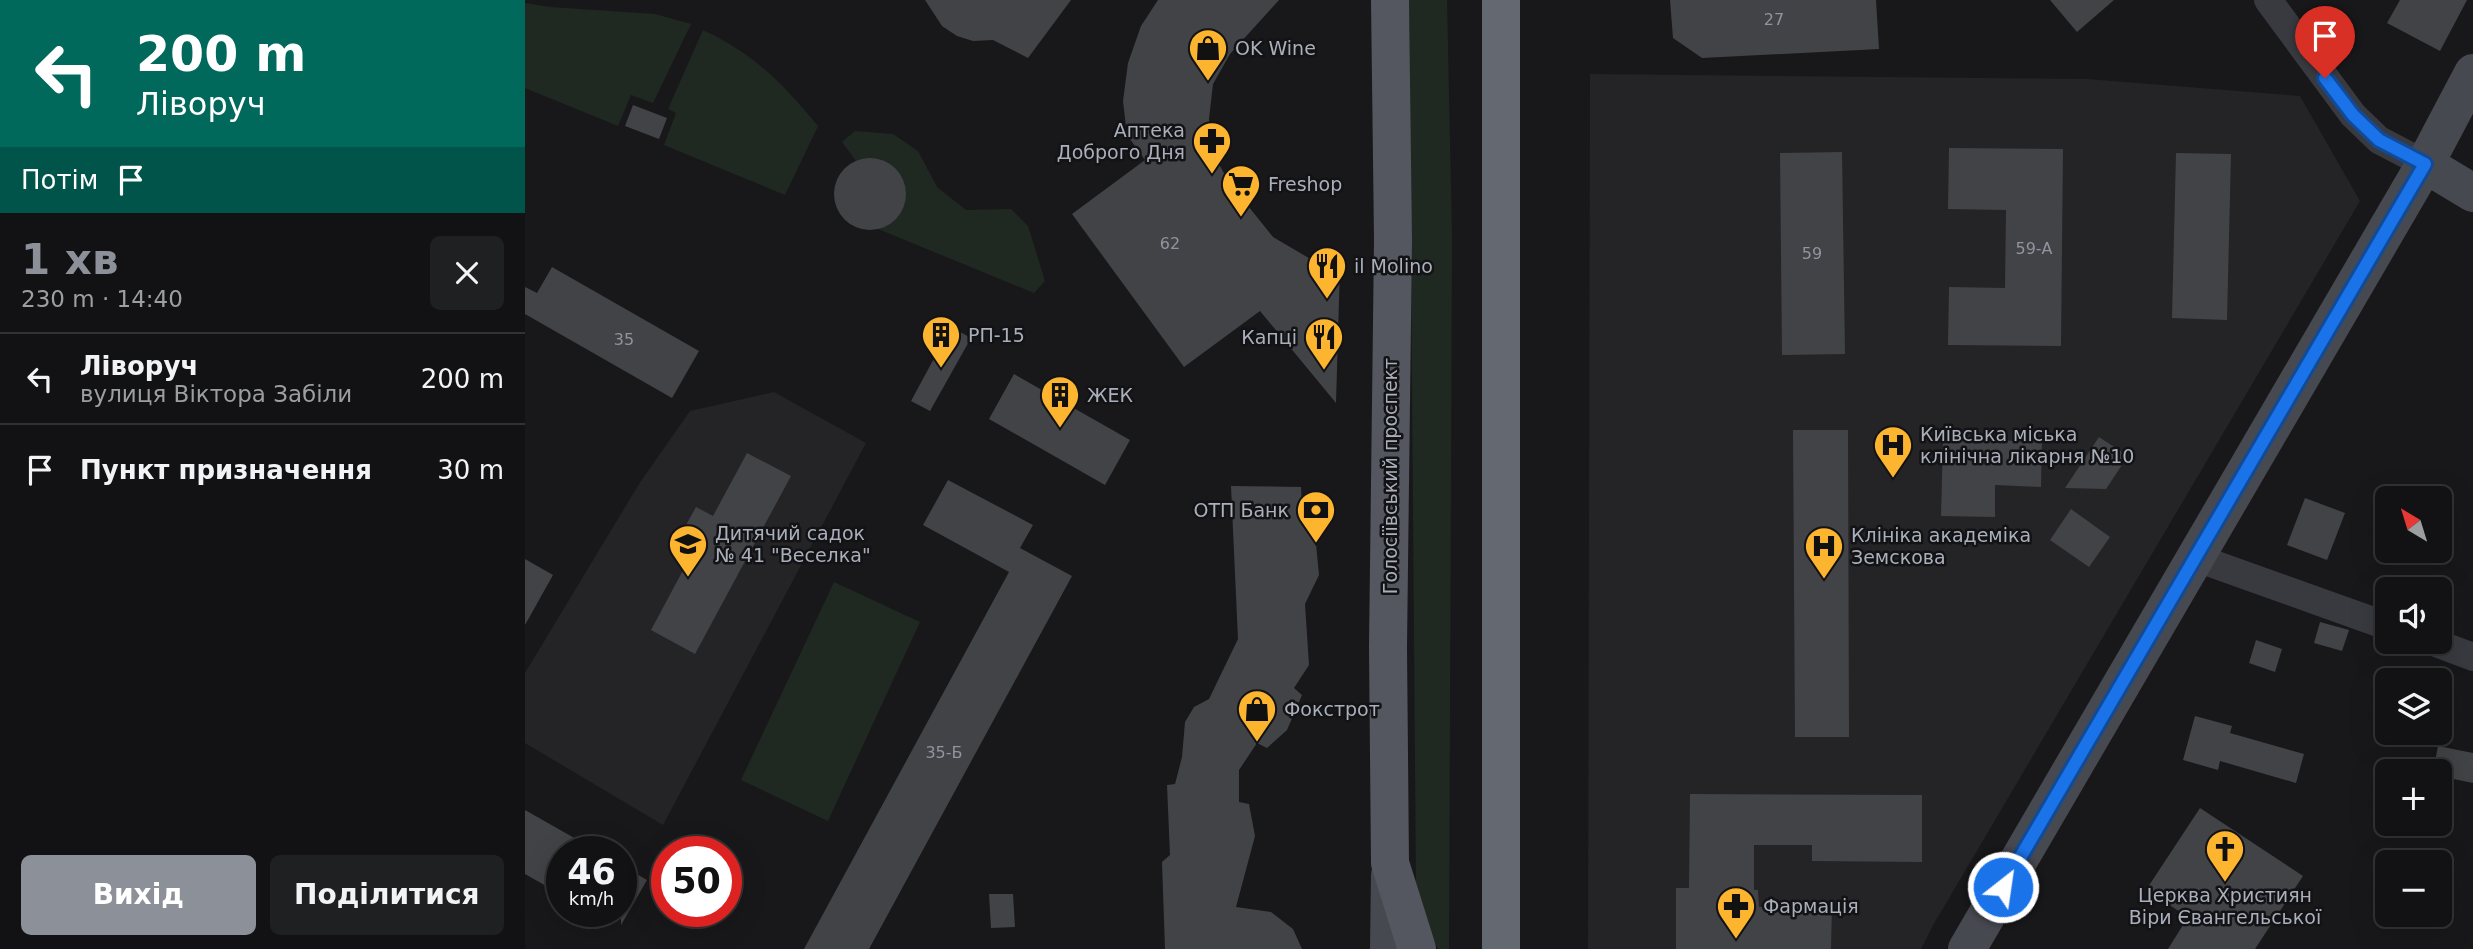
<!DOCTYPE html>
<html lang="uk">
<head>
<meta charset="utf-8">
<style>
	body { margin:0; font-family:"DejaVu Sans",sans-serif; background:#1f2022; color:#f1f3f6; height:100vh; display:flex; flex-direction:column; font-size:26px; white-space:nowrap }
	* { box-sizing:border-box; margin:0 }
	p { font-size:23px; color:#9c9ea0 }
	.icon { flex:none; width:38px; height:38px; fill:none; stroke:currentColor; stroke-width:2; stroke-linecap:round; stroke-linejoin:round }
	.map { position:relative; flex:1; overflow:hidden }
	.drawer { display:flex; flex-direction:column; background:#121214; width:525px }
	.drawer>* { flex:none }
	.guide { background:#00695c; color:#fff; overflow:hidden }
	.needle { width:46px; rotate:322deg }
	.tools { position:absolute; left:1850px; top:486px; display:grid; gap:14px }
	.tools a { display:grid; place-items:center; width:77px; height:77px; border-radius:10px; background:#121214; box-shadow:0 7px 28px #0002,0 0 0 2px #313234; font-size:35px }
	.speed { position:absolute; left:21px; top:836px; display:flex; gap:14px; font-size:35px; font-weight:700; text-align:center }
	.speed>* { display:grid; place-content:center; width:91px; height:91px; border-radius:50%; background:#121214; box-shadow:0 7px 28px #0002,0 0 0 2px #313234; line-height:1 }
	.speed small { font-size:18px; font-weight:400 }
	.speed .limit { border:10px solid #d22; background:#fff; color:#111 }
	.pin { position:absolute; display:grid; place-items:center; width:60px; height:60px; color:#fff; margin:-72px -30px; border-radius:50% 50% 50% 0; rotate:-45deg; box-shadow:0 0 7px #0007 }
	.pin .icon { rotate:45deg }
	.me { position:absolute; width:77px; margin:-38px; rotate:30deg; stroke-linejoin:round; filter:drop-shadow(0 0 5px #0008) }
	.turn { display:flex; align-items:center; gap:24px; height:147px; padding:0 21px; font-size:32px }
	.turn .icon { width:91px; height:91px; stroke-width:2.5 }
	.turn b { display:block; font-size:49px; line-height:60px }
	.then { display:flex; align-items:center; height:66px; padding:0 21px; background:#0003; gap:14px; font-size:26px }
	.round { display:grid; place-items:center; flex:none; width:74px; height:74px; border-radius:10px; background:#1f2022 }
	.overview { display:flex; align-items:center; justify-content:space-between; height:119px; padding:0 21px }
	h1 { font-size:42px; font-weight:700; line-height:52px; color:#8c9099 }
	.primary-button { display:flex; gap:14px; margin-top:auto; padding:14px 21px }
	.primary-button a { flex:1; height:80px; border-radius:10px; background:#8c9099; color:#fff; font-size:28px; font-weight:700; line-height:80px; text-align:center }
	.primary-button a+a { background:#1f2022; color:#f1f3f6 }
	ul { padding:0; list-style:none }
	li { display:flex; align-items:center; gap:21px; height:91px; padding:0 21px; border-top:2px solid #313234 }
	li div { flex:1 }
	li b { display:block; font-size:26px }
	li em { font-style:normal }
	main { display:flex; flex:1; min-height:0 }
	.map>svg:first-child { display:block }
	.built { fill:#242427 }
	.green { fill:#1f2921 }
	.building { fill:#424347 }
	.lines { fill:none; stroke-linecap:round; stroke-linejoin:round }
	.street { stroke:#393a40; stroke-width:28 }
	.secondary { stroke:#474950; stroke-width:38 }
	.primary { stroke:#54575f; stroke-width:38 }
	.highway { stroke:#646871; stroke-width:38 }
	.route-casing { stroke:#114b97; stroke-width:18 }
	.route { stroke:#1a73e8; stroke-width:12 }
	.labels { text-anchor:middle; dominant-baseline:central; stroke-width:5; stroke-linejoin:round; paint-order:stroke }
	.number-label { font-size:16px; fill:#8f949e }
	.poi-label { font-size:19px; fill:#a9afbb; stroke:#131315; text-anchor:start }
	.street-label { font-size:19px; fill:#a9afbb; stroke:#131315 }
</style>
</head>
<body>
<main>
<section class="drawer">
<div class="guide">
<div class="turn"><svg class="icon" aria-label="left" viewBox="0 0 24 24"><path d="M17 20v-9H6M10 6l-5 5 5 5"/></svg><div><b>200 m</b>Ліворуч</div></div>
<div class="then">Потім<svg class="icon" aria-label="arrive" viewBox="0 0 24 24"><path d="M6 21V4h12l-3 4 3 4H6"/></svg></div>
</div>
<div class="overview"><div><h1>1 хв</h1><p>230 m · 14:40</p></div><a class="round"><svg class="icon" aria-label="close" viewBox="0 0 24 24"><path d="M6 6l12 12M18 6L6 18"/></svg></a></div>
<ul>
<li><svg class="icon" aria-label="left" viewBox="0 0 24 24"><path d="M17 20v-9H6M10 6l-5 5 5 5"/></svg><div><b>Ліворуч</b><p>вулиця Віктора Забіли</p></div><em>200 m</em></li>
<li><svg class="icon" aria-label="arrive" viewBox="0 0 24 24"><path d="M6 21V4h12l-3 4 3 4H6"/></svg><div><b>Пункт призначення</b></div><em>30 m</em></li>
</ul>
<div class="primary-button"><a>Вихід</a><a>Поділитися</a></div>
</section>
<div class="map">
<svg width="1948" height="949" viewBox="0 0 1948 949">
	<rect width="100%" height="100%" fill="#18181a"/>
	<path class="built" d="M1065,74L1562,79L1775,96L1835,201L1407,927L1396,949H1063Z
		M249,392L341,443L138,825L0,743V673L114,484L165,411Z"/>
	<path class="green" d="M884,0H922L927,237L924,949H913L897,914L891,890Z
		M0,3L25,7L130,14L166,24L128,103L106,95L93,126L0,88Z
		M178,30C231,55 256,82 293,126L260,195L139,145L151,113L143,109Z
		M330,131L368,134L393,151L412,187L441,210L486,209L503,226L520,281L509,293L353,229C401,209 382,149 331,161L317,142Z
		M309,582L395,622L303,821L216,780Z"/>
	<path class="building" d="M400,0H546L503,58L468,40L448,41L432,36L417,26Z
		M633,0H754L705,54L688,84L684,119L687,151L703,181L748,237L794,264L815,266L811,403L735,311L659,367L547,214L620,160L602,135L598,101L603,63L616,26Z
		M1145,0H1351L1354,49L1177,58L1148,38Z
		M1525,0H1589L1552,32Z
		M1875,0H1942L1915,51L1862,23Z
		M108,105L142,118L134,139L100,126Z
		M1424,148L1538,149L1536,346L1423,345L1424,287L1480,288L1481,210L1423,209Z
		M1317,152L1320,354L1257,355L1255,153Z
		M1651,153L1706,154L1702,320L1647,318Z
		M309 194a36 36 0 1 1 72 0a36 36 0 1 1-72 0Z
		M27,267L174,351L147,398L0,314V287L12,293Z
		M426,327L446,338L405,411L386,401Z
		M489,374L605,440L580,485L464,419Z
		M1268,430H1323L1324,737H1270Z
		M1574,437L1603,456L1581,489L1540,488Z
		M1496,438L1517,439L1516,487L1470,485V517L1416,516L1418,439L1496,441Z
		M222,453L266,476L170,654L126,630L163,561L146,552L171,507L188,516Z
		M423,480L508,525L495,548L547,576L344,949H279L484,572L398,525Z
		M706,486L776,487L778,526L787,525L791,544L794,575L780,604L784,665L769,688L777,695L762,730L742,748L732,743L714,770V802L724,804L730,836L711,907L746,912L768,929L777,949H640L637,862L645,855L642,785L650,784L657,757L660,722L669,707L684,699L713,639Z
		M1780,498L1820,513L1802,560L1762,545Z
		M1546,509L1585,537L1564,567L1525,540Z
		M0,559L28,575L0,625Z
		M1795,622L1824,630L1817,651L1789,643Z
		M1731,640L1757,649L1750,672L1724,663Z
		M1670,716L1707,726L1705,733L1779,754L1771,783L1695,761L1693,770L1658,760Z
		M1913,746L1948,753V783L1914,776V772H1908Z
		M1165,794L1397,795V862L1287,861V845H1229V890H1233L1234,907L1307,906L1306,949H1151V888H1164Z
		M1675,808L1778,876L1730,949H1643L1663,917L1621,890Z
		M0,810L74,852H37V895L0,874Z
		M96,865L122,880L96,925Z
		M464,894H488L490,927L466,928Z"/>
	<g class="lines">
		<path class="street" d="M1743,0L1828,115L1854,140L1900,164
			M1669,557L1862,626
			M1908,642L1948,657"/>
		<path class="secondary" d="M1900,164L1948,193
			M864,949L865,875
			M1442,949L1900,164L1948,73"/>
		<path class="primary" d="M865,0L868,240L863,647L865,863L892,949"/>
		<path class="highway" d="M976,949V0"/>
	</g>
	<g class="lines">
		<g class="route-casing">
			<path id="route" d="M1478,887L1900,164L1854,140L1828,115L1800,78"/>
		</g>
		<use href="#route" class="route"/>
	</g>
	<defs>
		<g id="shop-pin" transform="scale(2.0125)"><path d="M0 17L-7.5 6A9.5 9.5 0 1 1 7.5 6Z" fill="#fdb42e" stroke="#131315"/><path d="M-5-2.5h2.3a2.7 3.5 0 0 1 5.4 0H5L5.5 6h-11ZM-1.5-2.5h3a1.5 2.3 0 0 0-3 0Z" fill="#111"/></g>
		<g id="pharmacy-pin" transform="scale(2.0125)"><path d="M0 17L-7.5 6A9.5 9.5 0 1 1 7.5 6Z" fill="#fdb42e" stroke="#131315"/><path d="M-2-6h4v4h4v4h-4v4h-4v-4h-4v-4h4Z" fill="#111"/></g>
		<g id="supermarket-pin" transform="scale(2.0125)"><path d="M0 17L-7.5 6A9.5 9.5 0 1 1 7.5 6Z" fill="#fdb42e" stroke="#131315"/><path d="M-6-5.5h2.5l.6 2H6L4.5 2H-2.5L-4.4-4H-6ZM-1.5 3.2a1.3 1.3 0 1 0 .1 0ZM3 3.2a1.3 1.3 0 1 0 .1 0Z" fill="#111"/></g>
		<g id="restaurant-pin" transform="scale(2.0125)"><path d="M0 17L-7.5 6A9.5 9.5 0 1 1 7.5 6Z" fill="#fdb42e" stroke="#131315"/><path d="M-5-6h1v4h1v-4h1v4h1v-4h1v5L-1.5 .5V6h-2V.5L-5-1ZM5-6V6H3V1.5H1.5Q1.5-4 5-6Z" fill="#111"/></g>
		<g id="building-pin" transform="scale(2.0125)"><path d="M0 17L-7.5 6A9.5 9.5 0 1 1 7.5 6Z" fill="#fdb42e" stroke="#131315"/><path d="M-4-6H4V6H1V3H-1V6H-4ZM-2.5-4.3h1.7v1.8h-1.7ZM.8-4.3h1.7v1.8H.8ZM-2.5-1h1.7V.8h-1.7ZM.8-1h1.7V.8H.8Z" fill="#111"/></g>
		<g id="hospital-pin" transform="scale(2.0125)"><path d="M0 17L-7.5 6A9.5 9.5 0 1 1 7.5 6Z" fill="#fdb42e" stroke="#131315"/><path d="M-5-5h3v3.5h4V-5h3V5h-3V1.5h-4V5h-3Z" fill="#111"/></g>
		<g id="bank-pin" transform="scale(2.0125)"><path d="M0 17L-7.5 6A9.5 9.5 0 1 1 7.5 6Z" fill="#fdb42e" stroke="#131315"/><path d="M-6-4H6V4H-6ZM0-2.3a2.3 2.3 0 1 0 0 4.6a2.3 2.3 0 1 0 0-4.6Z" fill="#111"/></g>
		<g id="school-pin" transform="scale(2.0125)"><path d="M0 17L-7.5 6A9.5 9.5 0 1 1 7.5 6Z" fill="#fdb42e" stroke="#131315"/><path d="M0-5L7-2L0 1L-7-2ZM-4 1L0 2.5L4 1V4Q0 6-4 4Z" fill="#111"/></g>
		<g id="church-pin" transform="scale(2.0125)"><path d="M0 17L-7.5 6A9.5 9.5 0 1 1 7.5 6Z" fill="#fdb42e" stroke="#131315"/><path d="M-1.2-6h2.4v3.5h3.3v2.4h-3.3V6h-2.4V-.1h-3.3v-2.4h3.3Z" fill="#111"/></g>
	</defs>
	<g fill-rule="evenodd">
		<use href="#shop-pin" x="683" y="48"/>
		<use href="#pharmacy-pin" x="687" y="141"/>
		<use href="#supermarket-pin" x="716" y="184"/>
		<use href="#restaurant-pin" x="802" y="266"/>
		<use href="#building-pin" x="416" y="335"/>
		<use href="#restaurant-pin" x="799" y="337"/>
		<use href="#building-pin" x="535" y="395"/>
		<use href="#hospital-pin" x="1368" y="445"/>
		<use href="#bank-pin" x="791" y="510"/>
		<use href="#school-pin" x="163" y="544"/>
		<use href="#hospital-pin" x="1299" y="546"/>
		<use href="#shop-pin" x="732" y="709"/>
		<use href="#church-pin" x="1700" y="849"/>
		<use href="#pharmacy-pin" x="1211" y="906"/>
	</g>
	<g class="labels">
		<g class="number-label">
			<text x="1249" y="19">27</text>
			<text x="645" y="243">62</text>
			<text x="1509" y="248">59-А</text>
			<text x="1287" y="253">59</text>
			<text x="99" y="339">35</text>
			<text x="419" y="752">35-Б</text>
		</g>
		<g class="poi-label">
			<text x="710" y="48">OK Wine</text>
			<text x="660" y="130" text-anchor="end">Аптека<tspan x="660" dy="22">Доброго Дня</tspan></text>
			<text x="743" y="184">Freshop</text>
			<text x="829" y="266">il Molino</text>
			<text x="443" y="335">РП-15</text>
			<text x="772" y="337" text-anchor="end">Капці</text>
			<text x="562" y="395">ЖЕК</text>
			<text x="1395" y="434">Київська міська<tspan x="1395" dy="22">клінічна лікарня №10</tspan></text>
			<text x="764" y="510" text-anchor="end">ОТП Банк</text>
			<text x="190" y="533">Дитячий садок<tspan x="190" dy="22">№ 41 "Веселка"</tspan></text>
			<text x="1326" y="535">Клініка академіка<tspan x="1326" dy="22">Земскова</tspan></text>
			<text x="759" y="709">Фокстрот</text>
			<text x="1700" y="895" text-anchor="middle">Церква Християн<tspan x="1700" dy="22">Віри Євангельської</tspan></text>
			<text x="1238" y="906">Фармація</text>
		</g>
		<g class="street-label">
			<text transform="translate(865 476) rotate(-90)">Голосіївський проспект</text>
		</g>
	</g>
</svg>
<div class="tools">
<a><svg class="needle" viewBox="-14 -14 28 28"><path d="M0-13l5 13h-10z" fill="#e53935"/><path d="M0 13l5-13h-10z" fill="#9c9ea0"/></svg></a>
<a><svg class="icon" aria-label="sound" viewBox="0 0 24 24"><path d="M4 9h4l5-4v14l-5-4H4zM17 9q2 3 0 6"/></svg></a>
<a><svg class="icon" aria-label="layers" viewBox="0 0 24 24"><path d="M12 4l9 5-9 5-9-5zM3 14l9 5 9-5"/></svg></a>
<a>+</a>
<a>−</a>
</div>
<div class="speed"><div>46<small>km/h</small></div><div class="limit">50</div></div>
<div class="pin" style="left:1800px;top:78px;background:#d93025"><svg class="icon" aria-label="arrive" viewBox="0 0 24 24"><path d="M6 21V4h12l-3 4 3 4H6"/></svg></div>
<svg class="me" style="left:1478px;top:887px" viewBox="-20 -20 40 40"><circle r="17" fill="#1a73e8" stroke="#fff" stroke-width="3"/><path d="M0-11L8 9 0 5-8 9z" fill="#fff"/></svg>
</div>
</main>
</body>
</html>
